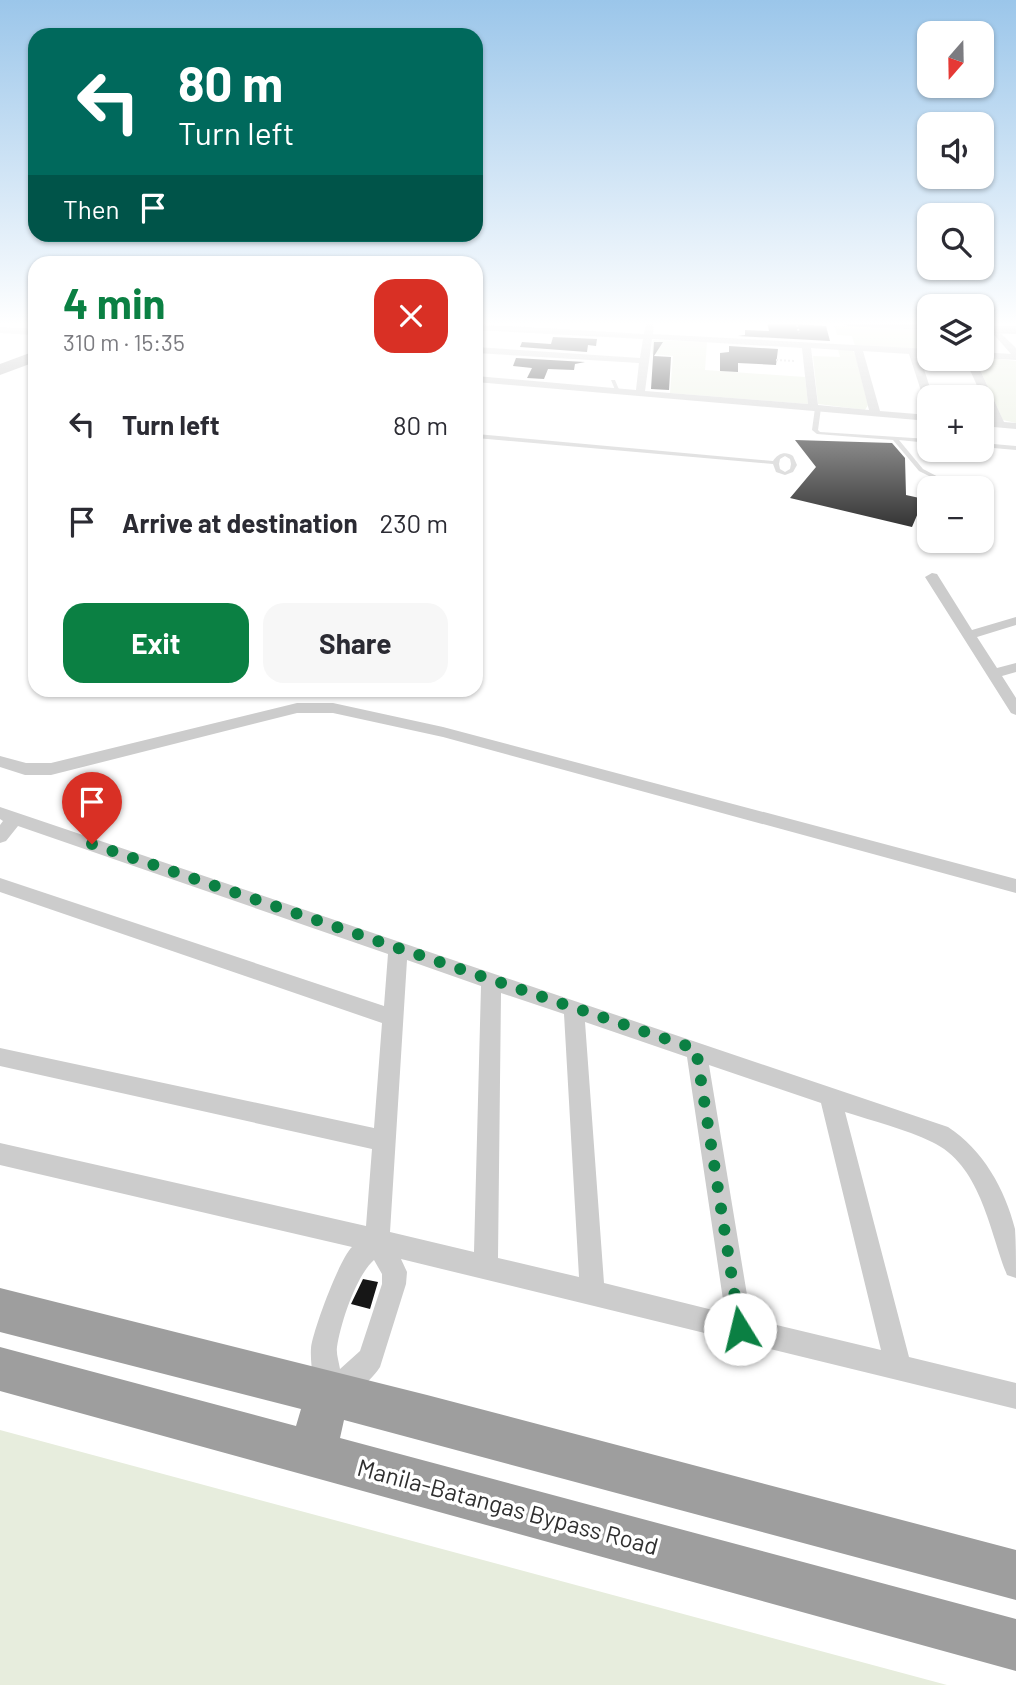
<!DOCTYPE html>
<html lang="en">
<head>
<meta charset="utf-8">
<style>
	body { margin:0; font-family:Barlow,sans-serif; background:#f7f7f7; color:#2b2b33; height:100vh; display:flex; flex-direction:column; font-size:26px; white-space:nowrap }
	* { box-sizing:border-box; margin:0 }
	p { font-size:23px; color:#7c7c81 }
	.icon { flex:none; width:38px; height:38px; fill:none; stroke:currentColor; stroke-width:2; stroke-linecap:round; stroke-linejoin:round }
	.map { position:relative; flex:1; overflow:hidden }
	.drawer { position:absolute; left:28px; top:256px; width:455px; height:441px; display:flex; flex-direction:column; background:#fff; border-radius:21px; box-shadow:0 2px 5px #0004 }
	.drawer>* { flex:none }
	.top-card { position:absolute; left:28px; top:28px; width:455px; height:214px; border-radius:21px; box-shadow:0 2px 5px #0004; background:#00695c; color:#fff; overflow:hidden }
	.needle { width:46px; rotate:200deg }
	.tools { position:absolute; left:917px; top:21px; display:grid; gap:14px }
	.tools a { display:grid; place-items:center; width:77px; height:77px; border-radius:14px; background:#fff; box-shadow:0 2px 5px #0004; font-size:35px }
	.pin { position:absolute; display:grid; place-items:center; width:60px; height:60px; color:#fff; margin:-72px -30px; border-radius:50% 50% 50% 0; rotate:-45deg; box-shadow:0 0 7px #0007 }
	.pin .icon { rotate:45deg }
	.me { position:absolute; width:77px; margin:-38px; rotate:351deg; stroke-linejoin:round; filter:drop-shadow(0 0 5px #0008) }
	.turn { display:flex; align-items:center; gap:24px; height:147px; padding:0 35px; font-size:32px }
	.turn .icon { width:91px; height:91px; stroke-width:2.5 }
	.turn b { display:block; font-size:49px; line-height:60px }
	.then { display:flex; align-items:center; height:66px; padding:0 35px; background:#0003; gap:14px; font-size:26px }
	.round { display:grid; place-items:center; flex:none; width:74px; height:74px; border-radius:21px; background:#f7f7f7 }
	.head { display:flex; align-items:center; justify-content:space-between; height:119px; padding:0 35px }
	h1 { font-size:42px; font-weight:700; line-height:52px; color:#0b8043 }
	.action { display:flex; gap:14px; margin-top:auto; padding:14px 35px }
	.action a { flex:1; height:80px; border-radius:21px; background:#0b8043; color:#fff; font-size:28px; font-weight:700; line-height:80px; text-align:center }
	.action a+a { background:#f7f7f7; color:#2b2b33 }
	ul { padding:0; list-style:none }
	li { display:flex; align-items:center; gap:21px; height:98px; padding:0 35px }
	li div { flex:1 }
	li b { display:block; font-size:26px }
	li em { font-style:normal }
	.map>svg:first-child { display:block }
	.green { fill:#e7eddd }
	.building { fill:#161616 }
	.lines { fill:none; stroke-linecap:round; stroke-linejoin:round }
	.path { stroke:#ccc; stroke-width:2; stroke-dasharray:2 2; stroke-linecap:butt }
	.service { fill:#ccc; fill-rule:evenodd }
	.minor { fill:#ccc; fill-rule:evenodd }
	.secondary { fill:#b9b9b9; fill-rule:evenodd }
	.primary { fill:#a7a7a7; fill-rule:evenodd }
	.trunk { fill:#9e9e9e; fill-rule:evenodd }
	.route { stroke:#0b8043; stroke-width:12; stroke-dasharray:0 21.6 }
	.labels { text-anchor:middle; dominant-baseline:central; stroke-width:7; stroke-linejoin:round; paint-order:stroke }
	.near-street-label { font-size:24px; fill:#2f2f2f; stroke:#fff }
</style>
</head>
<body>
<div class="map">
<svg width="1016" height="1685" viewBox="0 0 1016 1685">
	<rect width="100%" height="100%" fill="#fff"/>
	<path class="green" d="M834,325L929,330V350L855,346L852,336L837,335Z
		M653,340L707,342L705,370L805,377L808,404L670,393L673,356L652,354Z
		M838,349L852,350L855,354L868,405L865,410L818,404L813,356L840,357Z
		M982,357L1016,361V423L1003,420L976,361Z
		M0,1430L947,1685H0Z"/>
	<path class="building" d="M767,322L826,326L830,341L738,336L745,335V330L769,331Z
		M553,337L597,339L596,346L588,345L587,352L520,347L522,342L551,344Z
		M654,342H663L654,356L671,357L669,390L651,389Z
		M729,346L778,349L776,365L738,363V372L720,371V353L729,352Z
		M516,358L585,362L575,364L574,370L548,369L544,379L527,378L532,368L513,366Z
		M795,440L892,443L905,458L906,495L924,499L912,527L790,498L816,467Z
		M363,1279L378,1282L370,1309L351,1304Z"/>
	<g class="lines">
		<path class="path" d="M797,325L799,333
			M776,360L795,361"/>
		<path class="service" d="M611,380H615L620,392H616Z
			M818,406L821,408L818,430L820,432L929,439V443L899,440L923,469L948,482L943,483L919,471L893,440L817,434L812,430L815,408Z
			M476,434L773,461C778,453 786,451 793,456L797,465L793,472L785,475L776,472L773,464L476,438ZM785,456L790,459L791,464L790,469L785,472L780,469L779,464L780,459Z
			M982,443L1016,446V450L982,447Z"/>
		<path class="minor" d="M646,322H654L653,334L929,349V355L919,354L933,397H929V403L924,400L909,354L863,351L880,411L929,415V421L476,382V376L636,390L639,363L476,353V347L640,358L643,339L476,330V324L644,334ZM652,339L802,348L808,404L645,391ZM811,348L854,351L869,410L818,405Z
			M993,326L1016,348V360L982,358V352L1011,354L989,329Z
			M0,327L35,329V335L0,333Z
			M965,359H975L1004,422L1016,423V429L982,426V420L993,421Z
			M932,573L937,574L972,630L1016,617V625L977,637L997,668L1016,663V672L1002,676L1016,698V715L1011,713L925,577Z
			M297,703H333L443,727L1016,879V893L443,737L333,713H297L51,775H25L0,767V756L26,763H51Z
			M0,807L948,1127C983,1150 1005,1189 1015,1229C1016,1244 1016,1263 1016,1278L1007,1275C989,1230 981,1165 932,1142C905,1129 873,1121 845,1112L909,1357L1016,1383V1409L401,1259L407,1272L406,1284L380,1367C369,1384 348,1399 329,1406L320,1402C314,1388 310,1364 311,1348C313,1330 340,1258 352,1247L0,1165V1143L366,1226L372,1149L0,1066V1048L374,1128L382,1023L0,892V878L384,1006L388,954L18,826L6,841L0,843V825L3,821L0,819ZM407,960L481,986L474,1252L390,1232ZM501,993L564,1014L579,1277L498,1258ZM585,1022L687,1057L725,1313L604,1283ZM709,1065L821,1103L881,1350L751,1319ZM374,1260L382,1274V1284L360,1351L340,1369C339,1362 336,1354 337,1347C341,1322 356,1276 374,1260Z"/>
		<path class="secondary" d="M840,322H929V330L847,326Z
			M982,325L1016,326V334L982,333Z"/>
		<path class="primary" d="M35,351V362L0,375V364Z"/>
		<path class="trunk" d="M0,1288L427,1395L1016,1550V1600L344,1420L340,1438L1016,1619V1671L0,1391V1347L296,1426L301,1409L0,1332Z"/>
	</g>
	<linearGradient id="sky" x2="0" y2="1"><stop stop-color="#9bc6ea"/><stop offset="0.58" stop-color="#fff"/><stop offset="1" stop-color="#fff" stop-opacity="0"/></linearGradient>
	<rect width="1016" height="558" fill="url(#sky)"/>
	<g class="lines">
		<path class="route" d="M92,844L696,1049L740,1329"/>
	</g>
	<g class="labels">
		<g class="near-street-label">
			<text transform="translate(508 1506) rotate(15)">Manila-Batangas Bypass Road</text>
		</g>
	</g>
</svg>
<div class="tools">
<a><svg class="needle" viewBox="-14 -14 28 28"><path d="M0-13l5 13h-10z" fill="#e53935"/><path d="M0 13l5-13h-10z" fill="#7c7c81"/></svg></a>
<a><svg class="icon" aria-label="sound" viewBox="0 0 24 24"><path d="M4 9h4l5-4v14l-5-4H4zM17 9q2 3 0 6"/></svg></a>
<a><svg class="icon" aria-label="search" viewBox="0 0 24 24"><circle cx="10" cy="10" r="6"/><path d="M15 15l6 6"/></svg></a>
<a><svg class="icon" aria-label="layers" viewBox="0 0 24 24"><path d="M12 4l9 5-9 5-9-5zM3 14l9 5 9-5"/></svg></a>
<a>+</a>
<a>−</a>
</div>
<div class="pin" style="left:92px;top:844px;background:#d93025"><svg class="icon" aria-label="arrive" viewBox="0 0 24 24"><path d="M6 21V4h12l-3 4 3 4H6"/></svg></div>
<svg class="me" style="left:740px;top:1329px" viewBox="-20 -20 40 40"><circle r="19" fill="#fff"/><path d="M0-13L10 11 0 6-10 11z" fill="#0b8043"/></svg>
<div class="top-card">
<div class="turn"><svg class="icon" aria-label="left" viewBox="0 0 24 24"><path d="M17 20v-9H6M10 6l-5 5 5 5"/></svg><div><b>80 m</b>Turn left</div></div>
<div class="then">Then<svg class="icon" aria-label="arrive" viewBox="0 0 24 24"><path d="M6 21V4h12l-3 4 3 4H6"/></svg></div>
</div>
<section class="drawer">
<div class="head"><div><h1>4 min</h1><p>310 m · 15:35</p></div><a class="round" style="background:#d93025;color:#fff"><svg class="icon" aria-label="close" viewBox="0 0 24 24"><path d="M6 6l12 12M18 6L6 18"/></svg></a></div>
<ul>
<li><svg class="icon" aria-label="left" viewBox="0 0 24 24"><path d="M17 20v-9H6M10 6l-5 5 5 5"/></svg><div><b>Turn left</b></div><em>80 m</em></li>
<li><svg class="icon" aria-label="arrive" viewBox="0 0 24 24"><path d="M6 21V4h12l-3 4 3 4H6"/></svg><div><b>Arrive at destination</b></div><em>230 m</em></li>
</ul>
<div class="action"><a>Exit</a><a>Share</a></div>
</section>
</div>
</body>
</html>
